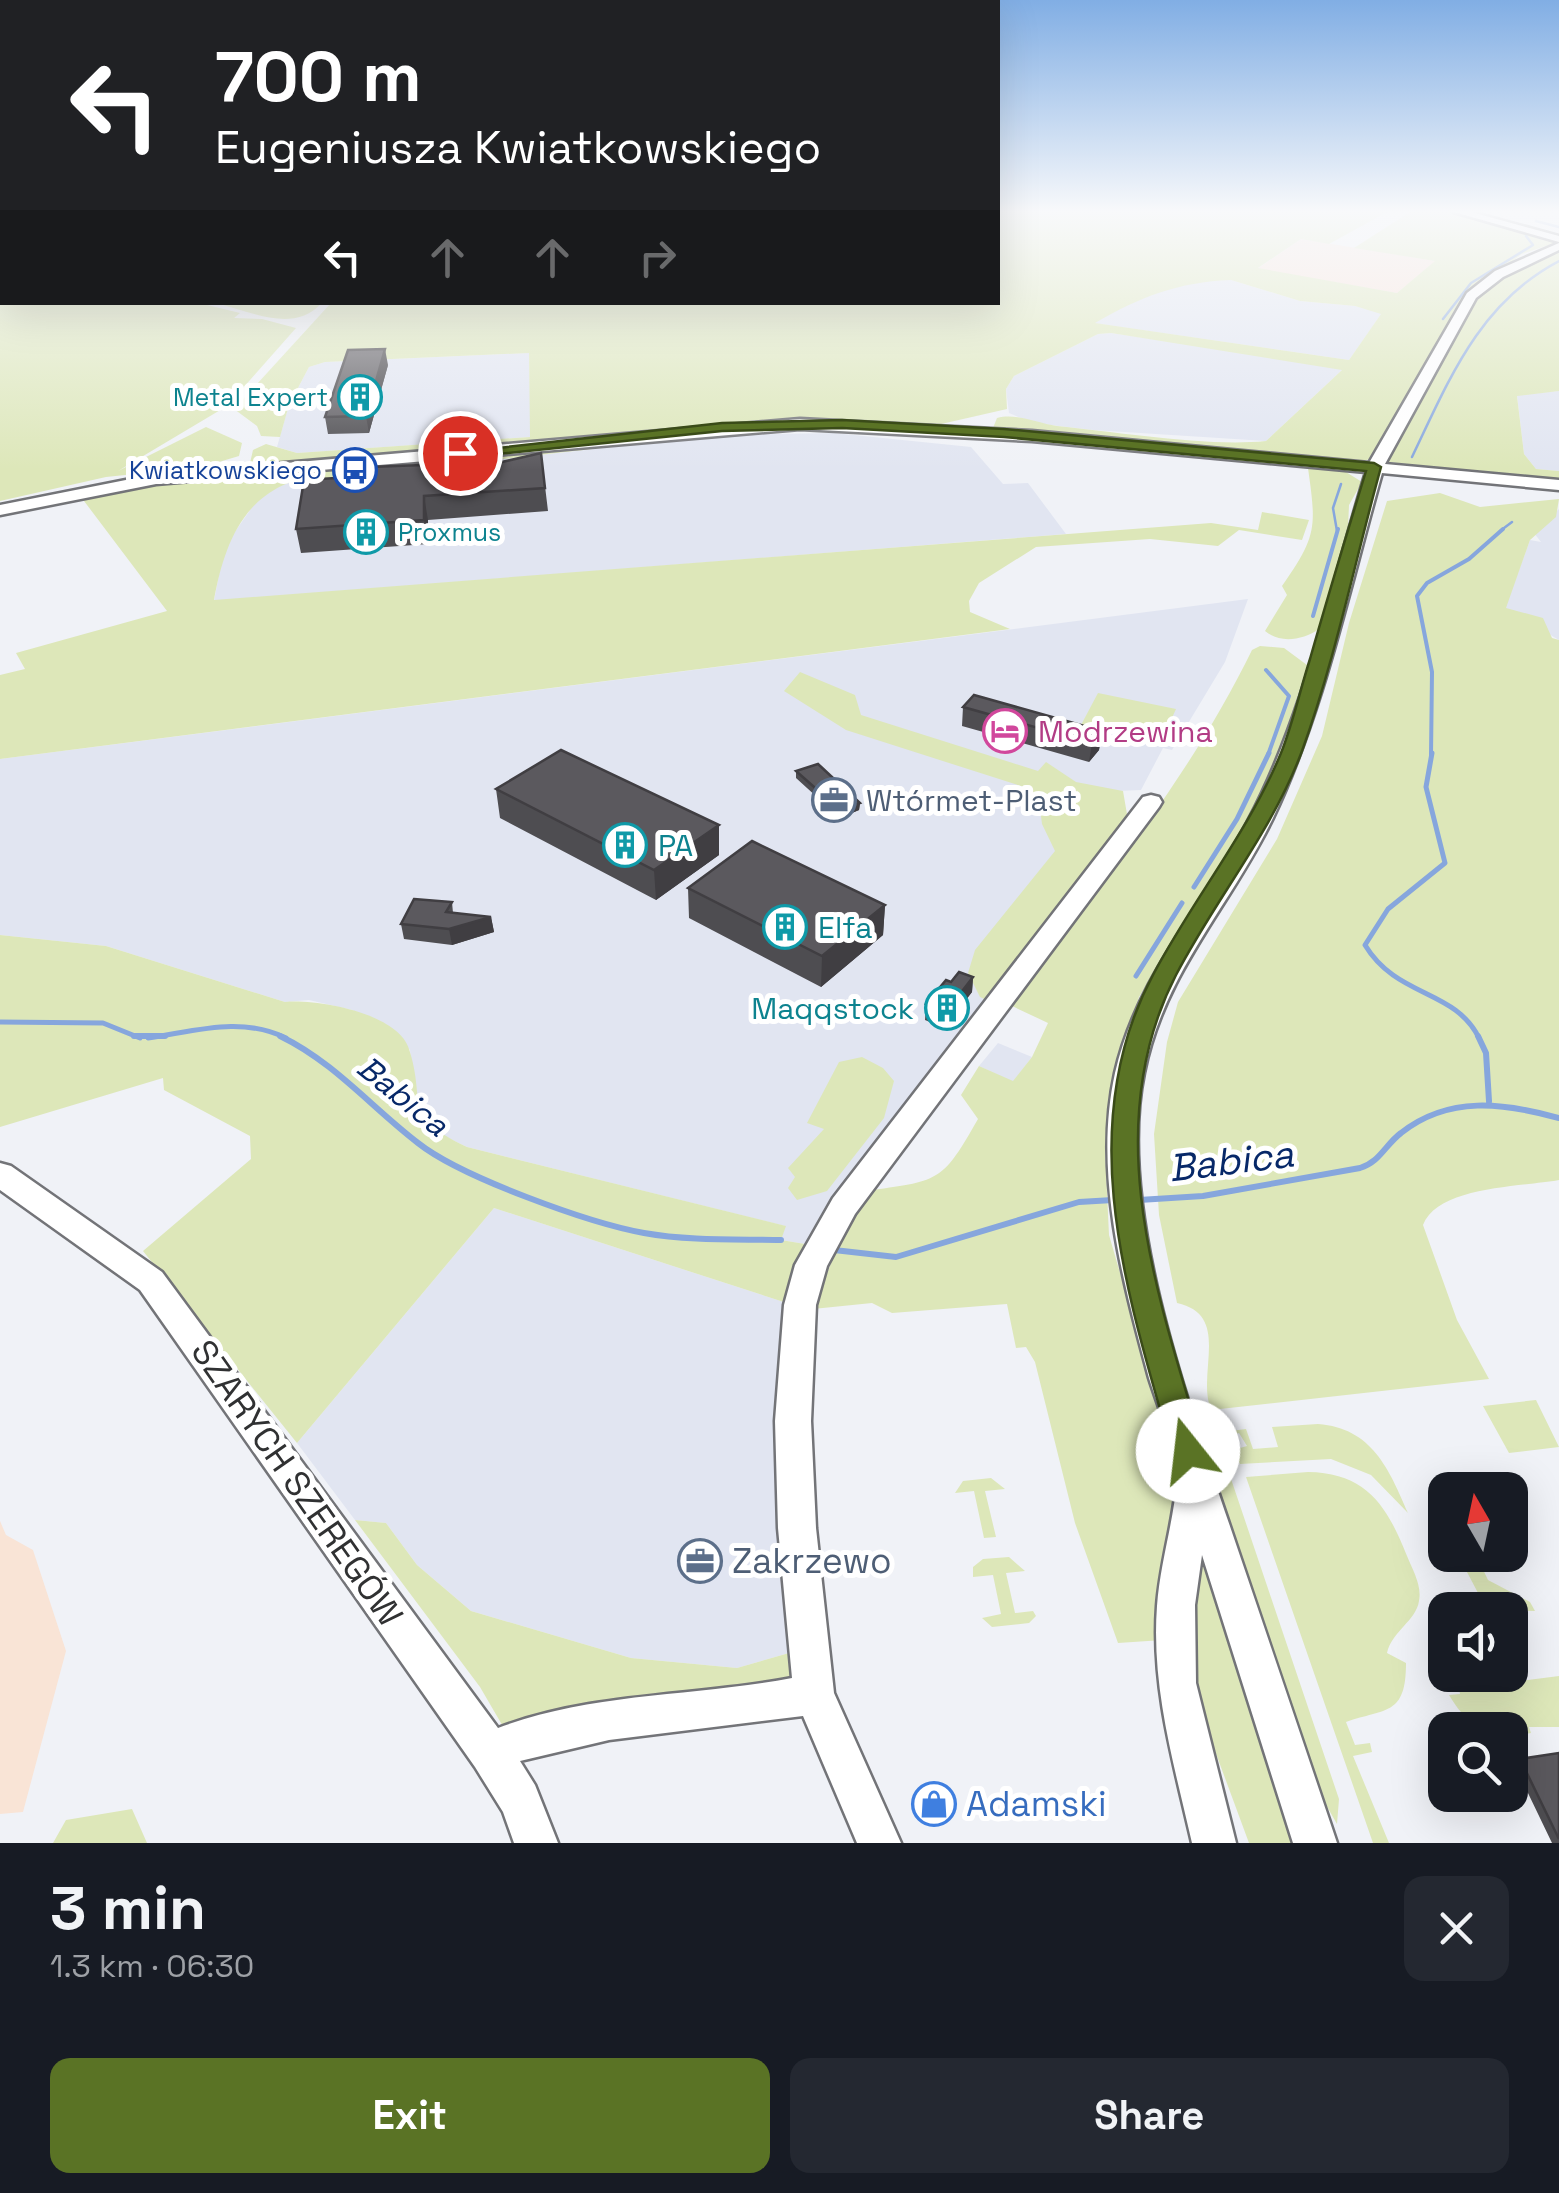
<!DOCTYPE html>
<html lang="en">
<head>
<meta charset="utf-8">
<style>
	body { margin:0; font-family:"Space Grotesk",sans-serif; background:#242831; color:#f1f3f6; height:100vh; display:flex; flex-direction:column; font-size:38px; white-space:nowrap }
	* { box-sizing:border-box; margin:0 }
	p { font-size:32px; color:#9ea1a6 }
	.icon { flex:none; width:55px; height:55px; fill:none; stroke:currentColor; stroke-width:2; stroke-linecap:round; stroke-linejoin:round }
	.map { position:relative; height:1843px; overflow:hidden }
	.side { display:flex; flex-direction:column; background:#171b24; flex:1 }
	.side>* { flex:none }
	.banner { position:absolute; left:0px; top:0px; width:1000px; height:305px; box-shadow:0 10px 40px #0002; background:#202124; color:#fff; overflow:hidden }
	.needle { width:65px; rotate:351deg }
	.controls { position:absolute; left:1428px; top:1472px; display:grid; gap:20px }
	.controls a { display:grid; place-items:center; width:100px; height:100px; border-radius:20px; background:#171b24; box-shadow:0 10px 40px #0002; font-size:50px }
	.pin { position:absolute; display:grid; place-items:center; width:85px; height:85px; color:#fff; margin:-42px; border:5px solid #fff; border-radius:50%; box-shadow:0 2px 10px #0007 }
	.me { position:absolute; width:110px; margin:-55px; rotate:344deg; stroke-linejoin:round; filter:drop-shadow(0 0 8px #0008) }
	.turn { display:flex; align-items:center; gap:35px; height:210px; padding:0 50px; font-size:45px }
	.turn .icon { width:130px; height:130px; stroke-width:2.5 }
	.turn b { display:block; font-size:70px; line-height:85px }
	.lanes { display:flex; align-items:center; height:95px; padding:0 50px; background:#0003; justify-content:center; gap:50px; direction:ltr }
	.lanes .off { opacity:.35 }
	.round { display:grid; place-items:center; flex:none; width:105px; height:105px; border-radius:20px; background:#242831 }
	.head { display:flex; align-items:center; justify-content:space-between; height:170px; padding:0 50px }
	h1 { font-size:60px; font-weight:800; line-height:75px }
	.primary-button { display:flex; gap:20px; margin-top:auto; padding:20px 50px }
	.primary-button a { flex:1; height:115px; border-radius:20px; background:#5a7325; color:#fff; font-size:40px; font-weight:800; line-height:115px; text-align:center }
	.primary-button a+a { background:#242831; color:#f1f3f6 }
	.map>svg:first-child { display:block }
	.commercial { fill:#fae3d8 }
	.built { fill:#e1e5f1 }
	.education { fill:#f9e4d6 }
	.green { fill:#dde7b9; fill-rule:evenodd }
	.lines { fill:none; stroke-linecap:round; stroke-linejoin:round }
	.stream-far3 { stroke:#86a6dd; stroke-width:2.5 }
	.stream-far2 { stroke:#86a6dd; stroke-width:4 }
	.stream-far1 { stroke:#86a6dd; stroke-width:5 }
	.stream { stroke:#86a6dd; stroke-width:6 }
	.minor-casing { stroke:#737478; stroke-width:5 }
	.minor { fill:#fff; fill-rule:evenodd }
	.wall { fill:#4e4d51 }
	.shaded-wall { fill:#403e42 }
	.building { fill:#5b595e; stroke:#403e42; stroke-width:2.5 }
	.route { fill:#5a7325; stroke:#3a4b18; stroke-width:2.5 }
	.labels { text-anchor:middle; dominant-baseline:central; stroke-width:10; stroke-linejoin:round; paint-order:stroke }
	.far-culture-label { font-size:25px; fill:#0d838f; stroke:#fff; text-anchor:end }
	.far-transit-label { font-size:25px; fill:#164399; stroke:#fff; text-anchor:end }
	.hotel-label { font-size:30px; fill:#b23c85; stroke:#fff; text-anchor:start }
	.service-label { font-size:30px; fill:#4e5e75; stroke:#fff; text-anchor:start }
	.culture-label { font-size:30px; fill:#0d838f; stroke:#fff; text-anchor:start }
	.water-label { font-size:32px; font-style:italic; fill:#072868; stroke:#fff }
	.near-street-label { font-size:35px; fill:#303132; stroke:#fff }
	.near-service-label { font-size:35px; fill:#4e5e75; stroke:#fff; text-anchor:start }
	.near-shop-label { font-size:35px; fill:#366cbe; stroke:#fff; text-anchor:start }
	.near-water-label { font-size:38px; font-style:italic; fill:#072868; stroke:#fff }
</style>
</head>
<body>
<div class="map">
<svg width="1559" height="1843" viewBox="0 0 1559 1843">
	<rect width="100%" height="100%" fill="#f0f2f7"/>
	<path class="commercial" d="M1301,239L1436,261L1397,293L1257,269Z"/>
	<path class="built" d="M1231,280L1300,301L1355,306L1382,313L1349,360L1093,323L1140,297L1186,281Z
		M1111,333L1292,360L1343,369L1266,441L1093,430L1033,423L1009,413L1006,389L1014,376L1098,334Z
		M529,353L531,437L297,453L277,447L289,405L309,367L325,362Z
		M1559,391V471L1536,469L1524,454L1517,395Z
		M834,433L971,447L1003,484L1028,483L1066,534L214,601L223,553L232,536L262,493L293,481L728,435Z
		M1559,509V640L1505,608L1530,540L1541,542L1534,533Z
		M1248,599L1225,662L1172,750L1163,748L1141,790L1116,791L991,1002L811,1245L781,1240L785,1226L467,1147L440,1134L423,1119L414,1096L410,1050L383,1023L352,1010L309,1000L285,1002L106,946L0,935V759Z
		M998,1043L1032,1057L1013,1082L979,1066Z
		M494,1208L790,1304L782,1535L789,1653L737,1668L631,1658L471,1611L417,1565L386,1523L355,1520L297,1443Z"/>
	<path class="education" d="M0,1521L6,1535L33,1550L66,1651L23,1812L0,1814Z"/>
	<path class="green" d="M998,212H1387L1329,244L1301,239L1258,268L1397,293L1435,261L1354,248L1410,212H1456L1558,242L1522,254L1466,295L1369,459L1360,463L993,428L997,418C1017,413 1036,423 1057,426C1119,432 1206,447 1266,441L1342,370L1111,333L1098,334L1014,376L1006,389L1007,409L928,427L755,422L255,467L250,463L253,450L266,444L297,453L530,437L529,353L325,362L309,367L289,405L280,437L261,436L257,426L234,409L331,303L998,302ZM1231,280L1300,301L1355,306L1381,314L1349,360L1095,323C1140,297 1178,282 1231,280Z
		M1559,252V391L1517,396L1524,454L1536,469L1559,471V483L1389,462L1388,451L1401,437L1405,421L1476,297L1508,272Z
		M0,272L2,302L199,303L240,313L234,318L262,319L296,328L227,406L118,471L206,427L242,443L239,456L202,467L106,477L0,501Z
		M216,303H322C293,334 253,312 216,303Z
		M607,438L610,447L288,483C239,503 223,551 214,600L1211,523L1258,530L1262,512L1309,520L1302,540L1239,530L1218,546L1150,539L1036,547L979,583L969,601L970,612L1010,629L0,759V675L25,669L16,653L167,611L81,497L0,515V510L96,488Z
		M1308,468L1346,472L1362,482L1349,505L1348,528L1319,629C1303,640 1280,644 1265,631L1287,595L1282,586C1318,535 1316,526 1308,468Z
		M1440,493L1480,507L1559,499L1556,517L1530,540L1506,608L1543,618L1552,638L1559,640V1180C1521,1187 1438,1186 1423,1225L1457,1320L1489,1379L1211,1410C1196,1373 1232,1315 1177,1303L1159,1215L1154,1134L1167,1042L1178,1002L1277,839L1322,736L1349,623L1387,501Z
		M1260,646L1284,648L1307,665L1279,757L1232,848L1139,997L1112,1083L1105,1151L1109,1235L1166,1431L1174,1479L1163,1640L1118,1643L1075,1523L1035,1362L1026,1347L1016,1348L1007,1304L892,1313L872,1303L813,1309L844,1230L872,1190C941,1181 943,1180 978,1119L961,1095L979,1066L1013,1081L1032,1057L1048,1023L1012,1006C1097,890 1189,779 1252,650Z
		M800,672L855,695L861,715L1038,771L1046,762L1076,782L1123,791L1128,820L991,1002L980,997L968,973L975,950L1055,851L1042,824L1040,808L1024,787L846,730L784,691Z
		M1098,693L1176,709L1161,742L1081,725Z
		M0,935L106,946L285,1002C317,999 398,1013 409,1049C427,1104 400,1115 467,1147L786,1226L781,1240L811,1245L790,1304L494,1208L297,1443L143,1251L251,1159L250,1136L164,1090L163,1078L0,1127Z
		M862,1057L883,1068L894,1081L884,1118L827,1191L797,1200L788,1188L795,1177L788,1168L824,1129L807,1123L839,1062Z
		M1536,1400L1559,1447L1509,1453L1483,1406Z
		M1318,1424C1372,1428 1389,1469 1408,1513L1371,1475L1331,1459L1240,1464L1233,1450L1247,1446L1239,1433L1225,1437L1223,1432L1246,1429L1253,1449L1278,1447L1272,1427Z
		M1213,1446L1228,1470L1339,1799L1337,1824L1318,1791L1211,1468Z
		M1308,1472C1367,1473 1387,1506 1407,1556C1413,1571 1422,1585 1419,1601C1416,1621 1392,1631 1387,1653L1406,1663C1406,1716 1386,1708 1346,1722L1355,1745L1370,1743L1372,1752L1353,1756L1389,1843H1373L1246,1477Z
		M991,1478L1005,1489L985,1491L996,1537L984,1538L974,1491L955,1493L963,1481Z
		M1199,1504L1296,1843H1249L1208,1732L1193,1664Z
		M355,1520L386,1523L417,1565L471,1611L631,1658L737,1668L789,1653L799,1698L512,1742L480,1687Z
		M1458,1555H1476L1488,1580L1530,1602L1535,1611L1487,1610Z
		M1009,1557L1025,1571L1006,1573L1015,1613L1033,1611L1036,1616L1029,1623L992,1627L982,1618L1001,1614L993,1575L973,1577V1567L983,1559Z
		M1559,1676V1727H1529L1531,1733L1510,1737V1730C1478,1730 1466,1723 1449,1695L1460,1694L1459,1689Z
		M132,1809L147,1843H53L66,1820Z"/>
	<g class="lines">
		<path class="stream-far3" d="M1536,221L1559,227
			M1443,319L1471,283L1533,245L1526,236
			M1412,457C1449,380 1479,303 1559,261
			M1337,531L1333,508L1341,484
			M1500,531L1512,522"/>
		<path class="stream-far2" d="M1313,616L1338,529
			M1266,670L1289,696L1268,755
			M1431,755L1432,672L1417,596L1427,583L1469,559L1503,529"/>
		<path class="stream-far1" d="M1432,753L1426,787L1445,863L1388,909L1365,945C1397,998 1455,989 1479,1038
			M1194,887L1237,819L1269,753
			M1136,976L1182,903
			M0,1022L103,1023L140,1038
			M148,1038C196,1031 241,1016 286,1038"/>
		<path class="stream" d="M134,1036H165
			M280,1036C334,1062 371,1107 418,1143C461,1177 589,1223 644,1233C689,1241 735,1239 781,1240
			M1478,1036L1486,1053L1489,1101
			M1139,1200L1203,1196L1360,1168C1380,1162 1385,1145 1401,1133C1449,1095 1504,1103 1559,1118
			M834,1250L896,1257L1079,1202L1113,1200"/>
		<g class="minor-casing">
			<path id="minor" d="M1454,212H1471L1559,236V242Z
				M1559,243V250L1503,277L1476,298L1385,464L1559,480V490L1382,473C1349,589 1324,710 1273,818C1230,907 1164,972 1144,1073C1115,1213 1193,1415 1238,1550C1271,1647 1304,1745 1337,1843H1293L1202,1555L1195,1605L1196,1683L1236,1843H1192C1174,1764 1151,1687 1157,1606C1160,1563 1174,1521 1177,1479C1178,1454 1157,1404 1149,1378C1123,1282 1093,1173 1115,1073C1137,976 1203,907 1248,821C1304,716 1331,586 1366,472L1032,441L800,429L156,484L0,515V505L156,474L800,419L1032,431L1369,463L1467,293L1495,271Z
				M1151,795L1159,797L1162,802L1159,807L855,1214L827,1266L816,1305L811,1421L816,1528L834,1693L901,1843H857L803,1716L609,1740L520,1761L535,1785L558,1843H514L503,1812L475,1767L140,1290L0,1190V1163L11,1166L162,1272L498,1728C593,1692 693,1697 792,1678L778,1528L775,1421L784,1305L795,1265L833,1198L1143,797Z"/>
		</g>
		<use href="#minor" class="minor"/>
	</g>
	<path class="wall" d="M388,365L369,433L328,434L325,417Z
		M541,453L548,511L428,520V544L301,553L296,529L369,476L502,462Z
		M963,707L1102,731L1099,750L1089,762L962,726Z
		M796,771L860,803L859,810L840,818L796,778Z
		M496,789L719,825V855L656,900L500,818Z
		M688,888L885,905L883,935L821,987L689,918Z
		M452,902L453,913L491,917L494,932L452,945L404,939L401,924Z
		M973,977L972,992L944,1028L925,1020L926,1004L951,982Z
		M1559,1753V1843H1552L1515,1766L1520,1759Z"/>
	<path class="shaded-wall" d="M385,349L388,365L369,433L366,416Z
		M424,496L428,520V544L424,520Z
		M1102,731L1099,750L1089,762L1092,743Z
		M860,803L859,810L840,818V810Z
		M719,825V855L656,900L654,870Z
		M885,905L883,935L821,987L822,956Z
		M491,917L494,932L452,945L449,929Z
		M973,977L972,992L944,1028L946,1012Z"/>
	<path class="building" d="M385,349L366,416L325,417L348,350Z
		M541,453L545,488L424,496V520L296,529L304,480L369,476L370,467L502,462Z
		M974,695L1102,731L1092,743L963,707Z
		M561,750L719,825L654,870L496,789Z
		M818,764L860,803L840,810L796,771Z
		M752,841L885,905L822,956L688,888Z
		M414,899L452,902L446,912L491,917L449,929L401,924Z
		M959,972L973,977L946,1012L926,1004L946,980L951,982Z
		M1559,1753V1839L1520,1759Z"/>
	<linearGradient id="sky" x2="0" y2="1"><stop stop-color="#81aee4"/><stop offset="0.45" stop-color="#f8f9fb"/><stop offset="1" stop-color="#f8f9fb" stop-opacity="0"/></linearGradient>
	<rect width="1559" height="470" fill="url(#sky)"/>
	<path class="route" d="M842,420L1004,429L1374,463L1381,467C1355,561 1335,660 1302,751C1272,832 1216,898 1176,975C1097,1128 1158,1298 1204,1451L1199,1462L1188,1466L1176,1462L1172,1451C1128,1297 1071,1127 1153,975C1193,899 1248,833 1281,753C1293,723 1300,690 1310,659C1328,596 1347,533 1366,471L1004,437L842,428L722,431L460,458L453,453L722,423Z"/>
	<defs>
		<g id="building-ring" transform="scale(2.25)"><circle r="9.5" fill="#fff" stroke="#0f9aa8" stroke-width="1.5"/><path d="M-4-6H4V6H1V3H-1V6H-4ZM-2.5-4.3h1.7v1.8h-1.7ZM.8-4.3h1.7v1.8H.8ZM-2.5-1h1.7V.8h-1.7ZM.8-1h1.7V.8H.8Z" fill="#0f9aa8"/></g>
		<g id="bus-ring" transform="scale(2.25)"><circle r="9.5" fill="#fff" stroke="#1a4fb4" stroke-width="1.5"/><path d="M-5-6H5V4H4V6H2V4H-2V6H-4V4H-5ZM-3.5-4V0h7V-4ZM-3.5 1.2v1.5H-2V1.2ZM2 1.2v1.5H3.5V1.2Z" fill="#1a4fb4"/></g>
		<g id="hotel-ring" transform="scale(2.25)"><circle r="9.5" fill="#fff" stroke="#d1479c" stroke-width="1.5"/><path d="M-6-4.5h1.5V1H6V5H4.5V3h-9V5H-6ZM-4 0a1.8 1.8 0 1 1 3.6 0ZM.5 0V-2.5h3Q6-2.5 6 0Z" fill="#d1479c"/></g>
		<g id="office-ring" transform="scale(2.25)"><circle r="9.5" fill="#fff" stroke="#5c6f8a" stroke-width="1.5"/><path d="M-6-3h4V-5.5h4V-3h4V5H-6ZM-1-4.5V-3h2v-1.5ZM-6 0V1H6V0Z" fill="#5c6f8a"/></g>
		<g id="shop-ring" transform="scale(2.25)"><circle r="9.5" fill="#fff" stroke="#3f7fe0" stroke-width="1.5"/><path d="M-5-2.5h2.3a2.7 3.5 0 0 1 5.4 0H5L5.5 6h-11ZM-1.5-2.5h3a1.5 2.3 0 0 0-3 0Z" fill="#3f7fe0"/></g>
	</defs>
	<g fill-rule="evenodd">
		<use href="#building-ring" x="360" y="397"/>
		<use href="#bus-ring" x="355" y="470"/>
		<use href="#building-ring" x="366" y="532"/>
		<use href="#hotel-ring" x="1005" y="731"/>
		<use href="#office-ring" x="834" y="800"/>
		<use href="#building-ring" x="625" y="845"/>
		<use href="#building-ring" x="785" y="927"/>
		<use href="#building-ring" x="947" y="1008"/>
		<use href="#office-ring" x="700" y="1561"/>
		<use href="#shop-ring" x="934" y="1804"/>
	</g>
	<g class="labels">
		<g class="far-culture-label">
			<text x="328" y="397">Metal Expert</text>
			<text x="398" y="532" text-anchor="start">Proxmus</text>
		</g>
		<g class="far-transit-label">
			<text x="322" y="470">Kwiatkowskiego</text>
		</g>
		<g class="hotel-label">
			<text x="1038" y="731">Modrzewina</text>
		</g>
		<g class="service-label">
			<text x="866" y="800">Wtórmet-Plast</text>
		</g>
		<g class="culture-label">
			<text x="658" y="845">PA</text>
			<text x="818" y="927">Elfa</text>
			<text x="914" y="1008" text-anchor="end">Maqqstock</text>
		</g>
		<g class="water-label">
			<text transform="translate(403 1096) rotate(39)">Babica</text>
		</g>
		<g class="near-street-label">
			<text transform="translate(297 1483) rotate(55)">SZARYCH SZEREGÓW</text>
		</g>
		<g class="near-service-label">
			<text x="732" y="1561">Zakrzewo</text>
		</g>
		<g class="near-shop-label">
			<text x="966" y="1804">Adamski</text>
		</g>
		<g class="near-water-label">
			<text transform="translate(1231 1161) rotate(-7)">Babica</text>
		</g>
	</g>
</svg>
<div class="controls">
<a><svg class="needle" viewBox="-14 -14 28 28"><path d="M0-13l5 13h-10z" fill="#e53935"/><path d="M0 13l5-13h-10z" fill="#9ea1a6"/></svg></a>
<a><svg class="icon" aria-label="sound" viewBox="0 0 24 24"><path d="M4 9h4l5-4v14l-5-4H4zM17 9q2 3 0 6"/></svg></a>
<a><svg class="icon" aria-label="search" viewBox="0 0 24 24"><circle cx="10" cy="10" r="6"/><path d="M15 15l6 6"/></svg></a>
</div>
<div class="pin" style="left:460px;top:453px;background:#d93025"><svg class="icon" aria-label="arrive" viewBox="0 0 24 24"><path d="M6 21V4h12l-3 4 3 4H6"/></svg></div>
<svg class="me" style="left:1188px;top:1451px" viewBox="-20 -20 40 40"><circle r="19" fill="#fff"/><path d="M0-13L10 11 0 6-10 11z" fill="#5a7325"/></svg>
<div class="banner">
<div class="turn"><svg class="icon" aria-label="left" viewBox="0 0 24 24"><path d="M17 20v-9H6M10 6l-5 5 5 5"/></svg><div><b>700 m</b>Eugeniusza Kwiatkowskiego</div></div>
<div class="lanes"><svg class="icon" aria-label="left" viewBox="0 0 24 24"><path d="M17 20v-9H6M10 6l-5 5 5 5"/></svg><svg class="icon off" aria-label="ahead" viewBox="0 0 24 24"><path d="M12 20V5M6 11l6-6 6 6"/></svg><svg class="icon off" aria-label="ahead" viewBox="0 0 24 24"><path d="M12 20V5M6 11l6-6 6 6"/></svg><svg class="icon off" aria-label="right" viewBox="0 0 24 24"><path d="M7 20v-9h11M14 6l5 5-5 5"/></svg></div>
</div>
</div>
<section class="side">
<div class="head"><div><h1>3 min</h1><p>1.3 km · 06:30</p></div><a class="round"><svg class="icon" aria-label="close" viewBox="0 0 24 24"><path d="M6 6l12 12M18 6L6 18"/></svg></a></div>
<div class="primary-button"><a>Exit</a><a>Share</a></div>
</section>
</body>
</html>
